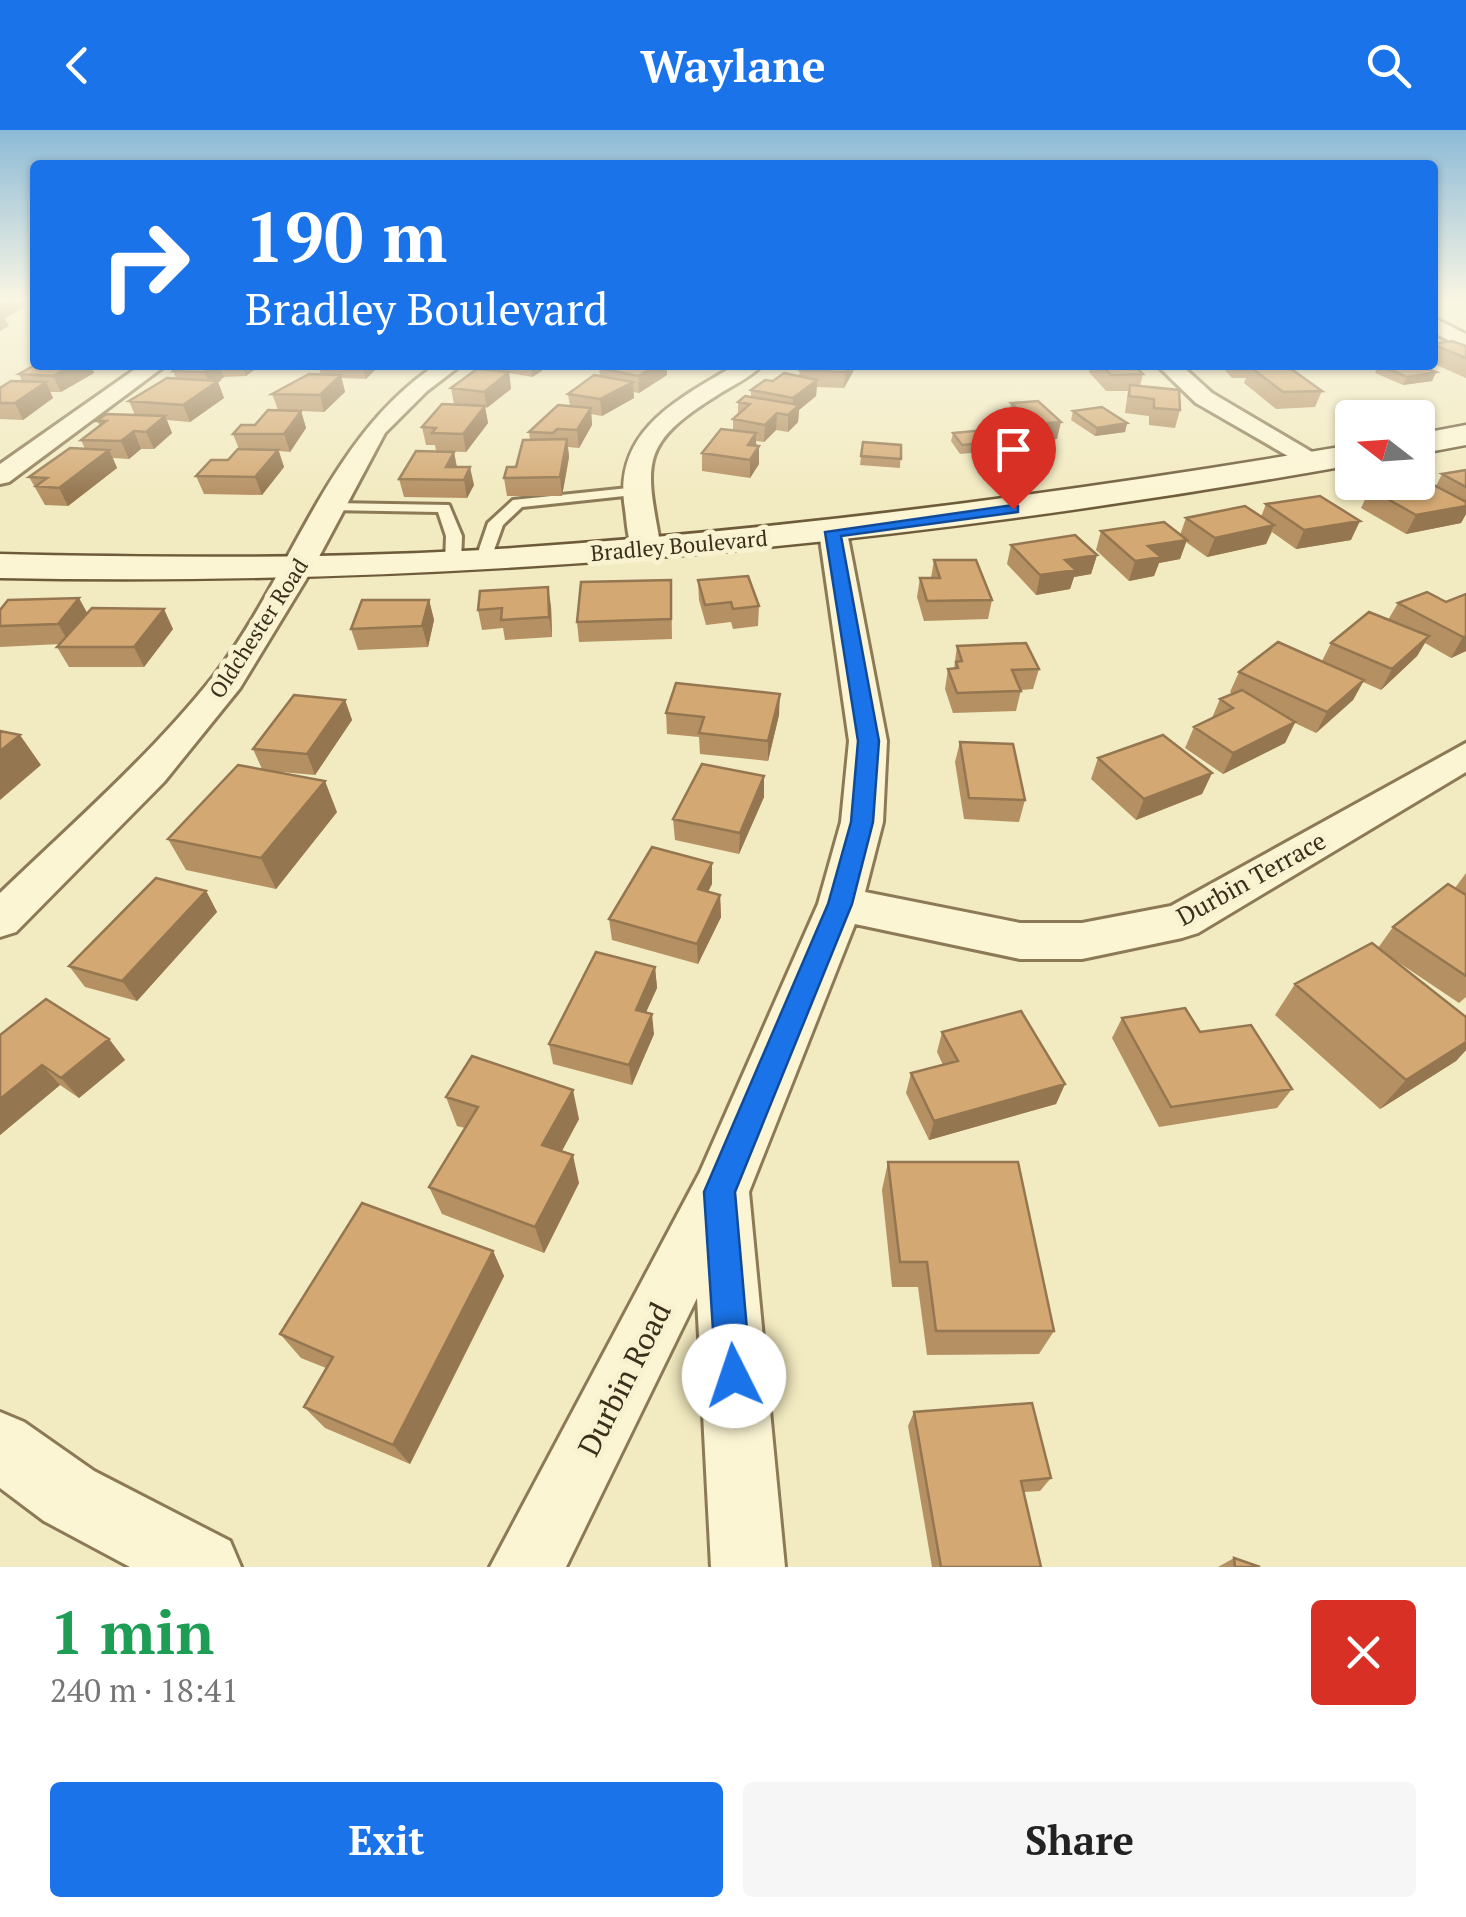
<!DOCTYPE html>
<html lang="en">
<head>
<meta charset="utf-8">
<style>
	body { margin:0; font-family:"PT Serif",serif; background:#f6f6f6; color:#222; height:100vh; display:flex; flex-direction:column; font-size:38px; white-space:nowrap }
	* { box-sizing:border-box; margin:0 }
	p { font-size:32px; color:#767676 }
	.icon { flex:none; width:55px; height:55px; fill:none; stroke:currentColor; stroke-width:2; stroke-linecap:round; stroke-linejoin:round }
	.map { position:relative; height:1437px; overflow:hidden }
	.sheet { display:flex; flex-direction:column; background:#fff; flex:1 }
	.sheet>* { flex:none }
	.hud { position:absolute; left:30px; top:30px; width:1408px; height:210px; border-radius:10px; box-shadow:0 2px 8px #0004; background:#1a73e8; color:#fff; overflow:hidden }
	.needle { width:65px; rotate:287deg }
	.controls { position:absolute; left:1335px; top:270px; display:grid; gap:20px }
	.controls a { display:grid; place-items:center; width:100px; height:100px; border-radius:10px; background:#fff; box-shadow:0 2px 8px #0004; font-size:50px }
	.pin { position:absolute; display:grid; place-items:center; width:85px; height:85px; color:#fff; margin:-102px -42px; border-radius:50% 50% 50% 0; rotate:-45deg; box-shadow:0 0 10px #0007 }
	.pin .icon { rotate:45deg }
	.me { position:absolute; width:110px; margin:-55px; rotate:356deg; stroke-linejoin:round; filter:drop-shadow(0 0 8px #0008) }
	.turn { display:flex; align-items:center; gap:35px; height:210px; padding:0 50px; font-size:45px }
	.turn .icon { width:130px; height:130px; stroke-width:2.5 }
	.turn b { display:block; font-size:70px; line-height:85px }
	.round { display:grid; place-items:center; flex:none; width:105px; height:105px; border-radius:10px; background:#f6f6f6 }
	.head { display:flex; align-items:center; justify-content:space-between; height:170px; padding:0 50px }
	h1 { font-size:60px; font-weight:600; line-height:75px; color:#1e9e55 }
	.button { display:flex; gap:20px; margin-top:auto; padding:20px 50px }
	.button a { flex:1; height:115px; border-radius:10px; background:#1a73e8; color:#fff; font-size:40px; font-weight:600; line-height:115px; text-align:center }
	.button a+a { background:#f6f6f6; color:#222 }
	header { display:flex; justify-content:space-between; align-items:center; height:130px; padding:0 50px; background:#1a73e8; color:#fff; font-size:45px; font-weight:600 }
	.map>svg:first-child { display:block }
	.lines { fill:none; stroke-linecap:round; stroke-linejoin:round }
	.service-casing { stroke:#8c7a56; stroke-width:6 }
	.minor-casing { stroke:#8c7a56; stroke-width:6 }
	.secondary-casing { stroke:#6e5b3a; stroke-width:5 }
	.service { fill:#fcf5d4; fill-rule:evenodd }
	.minor { fill:#fcf5d4; fill-rule:evenodd }
	.secondary { fill:#fcf5d4; fill-rule:evenodd }
	.wall { fill:#b59063 }
	.shaded-wall { fill:#947650 }
	.building { fill:#d3a873; stroke:#947650; stroke-width:2.5 }
	.route { fill:#1a73e8; stroke:#114b97; stroke-width:2.5 }
	.labels { text-anchor:middle; dominant-baseline:central; stroke-width:10; stroke-linejoin:round; paint-order:stroke }
	.far-street-label { font-size:22px; fill:#3b2f1c; stroke:#f8f2d0 }
	.street-label { font-size:25px; fill:#3b2f1c; stroke:#f8f2d0 }
	.near-street-label { font-size:30px; fill:#3b2f1c; stroke:#f8f2d0 }
</style>
</head>
<body>
<header><svg class="icon" aria-label="back" viewBox="0 0 24 24"><path d="M15 5l-7 7 7 7"/></svg>Waylane<svg class="icon" aria-label="search" viewBox="0 0 24 24"><circle cx="10" cy="10" r="6"/><path d="M15 15l6 6"/></svg></header>
<div class="map">
<svg width="1466" height="1437" viewBox="0 0 1466 1437">
	<rect width="100%" height="100%" fill="#f2eac0"/>
	<g class="lines">
		<g class="service-casing">
			<path id="service" d="M638,357L645,361L643,364L522,377L503,395L489,434L475,431L488,393L513,370Z
				M333,373L449,375L462,406L461,433L453,438L445,433L446,406L438,382L328,380V374Z"/>
		</g>
		<g class="minor-casing">
			<path id="minor" d="M1432,187L1466,204V219L1432,202Z
				M141,235H166L9,352L0,354V334Z
				M436,235H461L427,261L385,303L313,438L240,558L164,652L16,802L0,807V763C73,693 150,626 213,547C291,447 327,307 436,235Z
				M736,235H762C750,248 731,256 716,266C637,315 646,335 661,418L656,424H636C627,412 627,393 625,379C612,301 678,269 736,235Z
				M1157,235H1181L1212,263L1329,332L1325,337H1307L1196,273Z
				M833,393L847,402L887,611L883,692L865,762L1020,793H1082L1171,776L1466,613V642L1198,803L1182,808L1082,829H1020L855,794L749,1062L785,1437H711L697,1168L566,1437H490L700,1042L818,774L841,692L849,611L819,402Z
				M0,1282L24,1292L94,1341L230,1411L241,1437H130L44,1391L0,1358Z"/>
		</g>
		<g class="secondary-casing">
			<path id="secondary" d="M1466,295V315L1418,324V304Z
				M1352,315V335C897,416 463,457 0,448V424C171,428 342,429 513,418C795,399 1074,362 1352,315Z"/>
		</g>
		<use href="#service" class="service"/>
		<use href="#minor" class="minor"/>
		<use href="#secondary" class="secondary"/>
	</g>
	<path class="wall" d="M1450,168H1466V171L1452,170Z
		M1432,213L1466,216V248L1432,233Z
		M35,235H91L94,243L61,262H50L53,268L23,290L0,289V258L22,251L19,244Z
		M181,235H252L254,240L246,246L224,247L218,252L224,268L190,292L167,290L172,303L154,319H141L129,329L113,328L117,338L68,376L45,375L29,347L85,319L81,310L100,296L97,291L135,285L129,271L176,248L173,241Z
		M318,235H380L366,249L341,248L345,262L324,282L301,281L306,298L290,322L279,321L284,337L262,365L204,364L196,346L228,330L239,319L233,304L255,295L278,280L272,264L321,245Z
		M494,235H542V241L532,247L509,243L511,259L485,278L488,293L466,322L436,321L435,315H426L422,297L454,274L451,258L495,240Z
		M605,235H688L681,240L667,237V245L639,263L633,262L634,268L602,286L591,284L592,295L579,318L568,317L569,327L562,366H507L504,348L516,337L530,310L529,302L570,276L568,264L600,246L599,238Z
		M803,235H879L873,240L854,236L853,242L844,258L817,257L816,266L799,280L798,292L788,302L776,300L764,312L756,311L759,334L750,348L702,341V323L733,300V289L738,285V272L751,267V260L773,251L799,246L800,240Z
		M1091,235H1134L1143,244L1140,256L1180,280L1175,298L1149,295V286L1125,283L1128,261H1106L1089,242Z
		M1220,235H1271L1322,261L1315,277L1276,279L1244,253L1246,248H1232Z
		M1378,235L1436,242L1432,251L1403,255L1375,243Z
		M1011,273L1057,309L1030,311L1008,290Z
		M1073,281L1127,293L1125,302L1095,306L1071,290Z
		M953,303L995,312L994,321L960,324L951,311Z
		M863,312L901,315L900,338L860,335Z
		M454,322L457,337L474,355L467,368L404,367L399,349Z
		M1466,340V384L1461,393L1406,404L1361,378L1370,359L1436,356L1442,344Z
		M1266,374L1351,410L1296,419L1272,402L1266,414L1207,427L1186,412L1180,429L1159,433L1154,446L1129,451L1096,420L1101,401L1180,405L1186,388L1261,387Z
		M1011,415L1097,425L1091,444L1074,447L1070,459L1036,465L1007,434Z
		M934,430L992,470L988,489L924,491L917,467L920,448H931Z
		M671,450L672,509L579,512L577,492Z
		M698,450L759,476L758,496L733,499L731,492L706,495L699,470Z
		M1466,464V521L1451,528L1425,513L1417,526L1381,560L1363,552L1353,570L1316,603L1295,593L1285,613L1223,644L1185,618L1194,597L1212,588L1220,569L1233,564L1230,562L1239,542L1322,531L1331,513L1388,490L1398,473L1446,472Z
		M429,470L434,490L428,517L358,520L351,499Z
		M551,476L552,507L505,510L503,498L482,500L478,480Z
		M0,480L87,483L173,499L144,537H69L57,517L60,514L0,517Z
		M957,516L1039,539L1033,559L1021,560L1016,581L953,583L945,559L948,539H954Z
		M345,570L352,590L315,645L270,641L337,682L276,759L186,740L168,709L262,639L253,619Z
		M666,583L779,585L768,631L700,624L699,607L667,604Z
		M960,612L1025,670L1019,692L964,689L955,632Z
		M1098,628L1212,643L1202,664L1136,690L1091,649Z
		M764,646V667L739,724L675,710L673,689Z
		M712,733V754L708,762L720,765L721,787L698,834L612,810L609,789Z
		M1466,743V867L1459,873L1386,824L1466,887V920L1456,931L1380,979L1275,885L1295,854L1378,818L1393,797L1455,758Z
		M206,761L217,782L137,871L85,857L69,836Z
		M655,837L657,858L646,882L654,904L632,955L553,934L549,914Z
		M1122,888L1200,902L1292,959L1277,978L1159,997L1112,908Z
		M942,902L1065,954L1056,974L929,1010L906,963L911,943L943,935L937,922Z
		M0,905L109,909L125,930L79,968L60,955L0,1005Z
		M446,967L579,989L562,1021L579,1053L544,1123L442,1084L429,1057L465,998L457,996Z
		M888,1032L1054,1201L1039,1224L927,1225L918,1157H892L882,1060Z
		M493,1121L504,1146L410,1334L325,1298L304,1277L326,1238L301,1228L280,1204Z
		M914,1282L1051,1348L1040,1361L1024,1362L1041,1437H932L908,1296Z
		M1234,1428L1260,1437H1218Z"/>
	<path class="shaded-wall" d="M5,168H35V170L23,172L25,177L5,188L9,196L0,201V172Z
		M73,235H91L94,243L61,262L53,246Z
		M214,235H219L224,247L218,252L224,268L190,292L183,275L210,257L204,242Z
		M242,235H252L254,240L246,246Z
		M362,235H380L366,249Z
		M531,235H542V241L532,247Z
		M657,235H667V245L639,263L638,246Z
		M849,235H854L853,242L844,258L845,242Z
		M509,242L511,259L487,278L484,262Z
		M1436,242L1432,251L1403,255L1407,247Z
		M341,245L345,262L324,282L320,265Z
		M817,250L816,266L799,280L798,292L788,302V285L793,281V268Z
		M46,252L53,268L23,290L15,273Z
		M633,252L634,268L602,286L600,269Z
		M485,276L488,293L466,322L463,304Z
		M591,278L592,295L579,318L577,300Z
		M301,281L306,298L290,322L284,304Z
		M777,283L776,300L764,312L765,295Z
		M165,286L172,303L154,319L146,302Z
		M1061,292L1057,309L1030,311L1034,294Z
		M1127,293L1125,302L1095,306L1097,298Z
		M134,301L141,319L129,329L121,311Z
		M756,303V320L748,315Z
		M567,309L569,327L562,366L560,347Z
		M759,316V334L750,348V330Z
		M109,320L117,338L68,376L59,358Z
		M278,320L284,337L262,365L255,347Z
		M454,322L457,339L446,337Z
		M470,337L474,355L467,368L464,350Z
		M1466,369V384L1461,393L1406,404L1416,385L1462,376Z
		M1360,391L1351,410L1296,419L1304,400Z
		M1274,395L1266,414L1207,427L1215,408Z
		M1187,410L1180,429L1159,433L1154,446L1129,451L1135,431L1148,416Z
		M1097,425L1091,444L1074,447L1070,459L1036,465L1040,445L1065,430Z
		M548,457L551,476L552,507L549,487Z
		M79,468L90,488L70,514L58,494Z
		M429,470L434,490L428,517L422,496Z
		M164,479L173,499L144,537L134,517Z
		M1429,506L1417,526L1381,560L1392,539Z
		M1466,506V521L1451,528L1463,507Z
		M1364,550L1353,570L1316,603L1327,582Z
		M780,564L779,585L768,631V611Z
		M345,570L352,590L315,645L307,624Z
		M1295,592L1285,613L1223,644L1233,623Z
		M20,605L41,635L0,670V621Z
		M1212,643L1202,664L1136,690L1144,669Z
		M764,646V667L739,724L740,703Z
		M325,651L337,682L276,759L261,728Z
		M712,733V754L698,780V759Z
		M206,761L217,782L137,871L122,851Z
		M720,765L721,787L698,834L697,814Z
		M655,837L657,858L638,900L636,880Z
		M652,884L654,904L632,955L629,935Z
		M109,909L125,930L79,968L61,948Z
		M1466,912V920L1456,931L1380,979L1406,950Z
		M42,935L60,955L0,1005V969Z
		M1065,954L1056,974L929,1010L934,991Z
		M573,960L579,989L550,1043L542,1015Z
		M573,1025L579,1053L544,1123L535,1097Z
		M493,1121L504,1146L410,1334L393,1315Z"/>
	<path class="building" d="M1452,211L1466,216V228L1432,214Z
		M35,235H73L53,246L19,244Z
		M181,235H214L204,242L173,241Z
		M605,235H657L638,246L599,238Z
		M803,235H849L845,242L800,240Z
		M1101,235H1134L1143,244L1111,245Z
		M1379,235H1418L1436,242L1407,247Z
		M1287,236L1322,261L1283,262L1250,237Z
		M477,239L509,242L484,262L451,258Z
		M784,243L817,250L793,268L751,260L765,250L773,251Z
		M309,244L341,245L320,265L272,264Z
		M594,245L633,252L600,269L568,264Z
		M167,248L218,251L183,275L129,271Z
		M11,251L46,252L15,273H0V258Z
		M1130,255L1179,260L1180,280L1154,278V269L1129,266Z
		M745,266L799,275L788,285L777,283L765,295L733,289L750,274L738,272Z
		M1038,271L1061,292L1034,294L1011,273Z
		M442,274L485,276L463,304L432,303L436,298L422,297Z
		M558,275L591,278L577,300L557,299L553,303L529,302Z
		M1102,277L1127,293L1097,298L1073,281Z
		M268,280L301,281L284,304H233L241,295H255Z
		M106,284L165,286L146,302L134,301L121,311L81,310L106,291H97Z
		M721,299L756,303L748,315L759,316L750,330L702,323Z
		M985,300L995,312L962,315L953,303Z
		M567,309L560,347L504,348L507,337H516L523,310Z
		M863,312L901,315V329L861,326Z
		M70,318L109,320L59,358L36,356L47,348L29,347Z
		M238,319L278,320L255,347L196,346L211,330H228Z
		M416,321L454,322L446,337H470L464,350L399,349Z
		M1466,340V357L1442,344Z
		M1424,350L1466,372V376L1416,385L1370,359L1408,352H1418V351Z
		M1320,366L1360,391L1304,400L1266,374Z
		M1245,376L1274,395L1215,408L1186,388Z
		M1164,392L1187,410L1148,416L1161,427L1135,431L1101,401Z
		M1075,405L1097,425L1065,430L1076,440L1040,445L1011,415Z
		M934,430H976L992,470L927,471L920,448H940Z
		M748,446L759,476L733,479L731,472L705,475L698,450Z
		M671,450V489L577,492L581,452Z
		M548,457L549,487L501,490L502,478L478,480L480,461Z
		M1427,462L1446,472L1466,464V506L1463,507L1398,473Z
		M79,468L58,494L0,496V480L8,470Z
		M362,470H429L422,496L351,499Z
		M92,478L164,479L134,517H57Z
		M1369,482L1429,506L1392,539L1331,513Z
		M1278,512L1364,550L1327,582L1239,542Z
		M1026,513L1039,539L1012,540L1021,561L957,563L948,539L958,538L956,532L962,531L957,516Z
		M676,553L780,564L768,611L699,603L704,587L666,583Z
		M1242,560L1295,592L1233,623L1194,597L1233,578L1220,569Z
		M294,565L345,570L307,624L253,619Z
		M0,601L20,605L0,621Z
		M1163,605L1212,643L1144,669L1098,628Z
		M960,612L1013,614L1025,670L969,668Z
		M702,634L764,646L740,703L673,689Z
		M238,635L325,651L261,728L168,709Z
		M652,717L712,733L698,759L720,765L697,814L609,789Z
		M156,748L206,761L122,851L69,836Z
		M1448,754L1466,765V846L1393,797Z
		M1372,813L1466,887V912L1406,950L1295,854Z
		M596,822L655,837L636,880L652,884L629,935L549,914Z
		M46,869L109,909L61,948L42,935L0,969V905Z
		M1185,878L1200,902L1251,895L1292,959L1171,977L1122,888Z
		M1021,881L1065,954L934,991L911,943L958,931L942,902Z
		M472,926L573,960L542,1015L573,1025L535,1097L429,1057L478,977L446,967Z
		M888,1032H1018L1054,1201H936L927,1132H900Z
		M362,1073L493,1121L393,1315L304,1277L333,1227L280,1204Z
		M1032,1273L1051,1348L1021,1351L1041,1437H941L914,1282Z
		M1234,1428L1260,1437H1235Z"/>
	<linearGradient id="sky" x2="0" y2="1"><stop stop-color="#8cbad7"/><stop offset="0.46" stop-color="#f9f6e3"/><stop offset="1" stop-color="#f9f6e3" stop-opacity="0"/></linearGradient>
	<rect width="1466" height="369" fill="url(#sky)"/>
	<path class="route" d="M1013,375L1018,376V382L841,406L879,611L873,692L852,774L735,1062L751,1246L746,1259L734,1264L721,1259L716,1246L704,1062L828,774L851,692L858,611L825,402Z"/>
	<g class="labels">
		<g class="far-street-label">
			<text transform="translate(679 415) rotate(-5)">Bradley Boulevard</text>
			<text transform="translate(258 498) rotate(-57)">Oldchester Road</text>
		</g>
		<g class="street-label">
			<text transform="translate(1251 748) rotate(-29)">Durbin Terrace</text>
		</g>
		<g class="near-street-label">
			<text transform="translate(624 1249) rotate(-63)">Durbin Road</text>
		</g>
	</g>
</svg>
<div class="controls">
<a><svg class="needle" viewBox="-14 -14 28 28"><path d="M0-13l5 13h-10z" fill="#e53935"/><path d="M0 13l5-13h-10z" fill="#767676"/></svg></a>
</div>
<div class="pin" style="left:1013px;top:379px;background:#d93025"><svg class="icon" aria-label="arrive" viewBox="0 0 24 24"><path d="M6 21V4h12l-3 4 3 4H6"/></svg></div>
<svg class="me" style="left:734px;top:1246px" viewBox="-20 -20 40 40"><circle r="19" fill="#fff"/><path d="M0-13L10 11 0 6-10 11z" fill="#1a73e8"/></svg>
<div class="hud">
<div class="turn"><svg class="icon" aria-label="right" viewBox="0 0 24 24"><path d="M7 20v-9h11M14 6l5 5-5 5"/></svg><div><b>190 m</b>Bradley Boulevard</div></div>
</div>
</div>
<section class="sheet">
<div class="head"><div><h1>1 min</h1><p>240 m · 18:41</p></div><a class="round" style="background:#d93025;color:#fff"><svg class="icon" aria-label="close" viewBox="0 0 24 24"><path d="M6 6l12 12M18 6L6 18"/></svg></a></div>
<div class="button"><a>Exit</a><a>Share</a></div>
</section>
</body>
</html>
